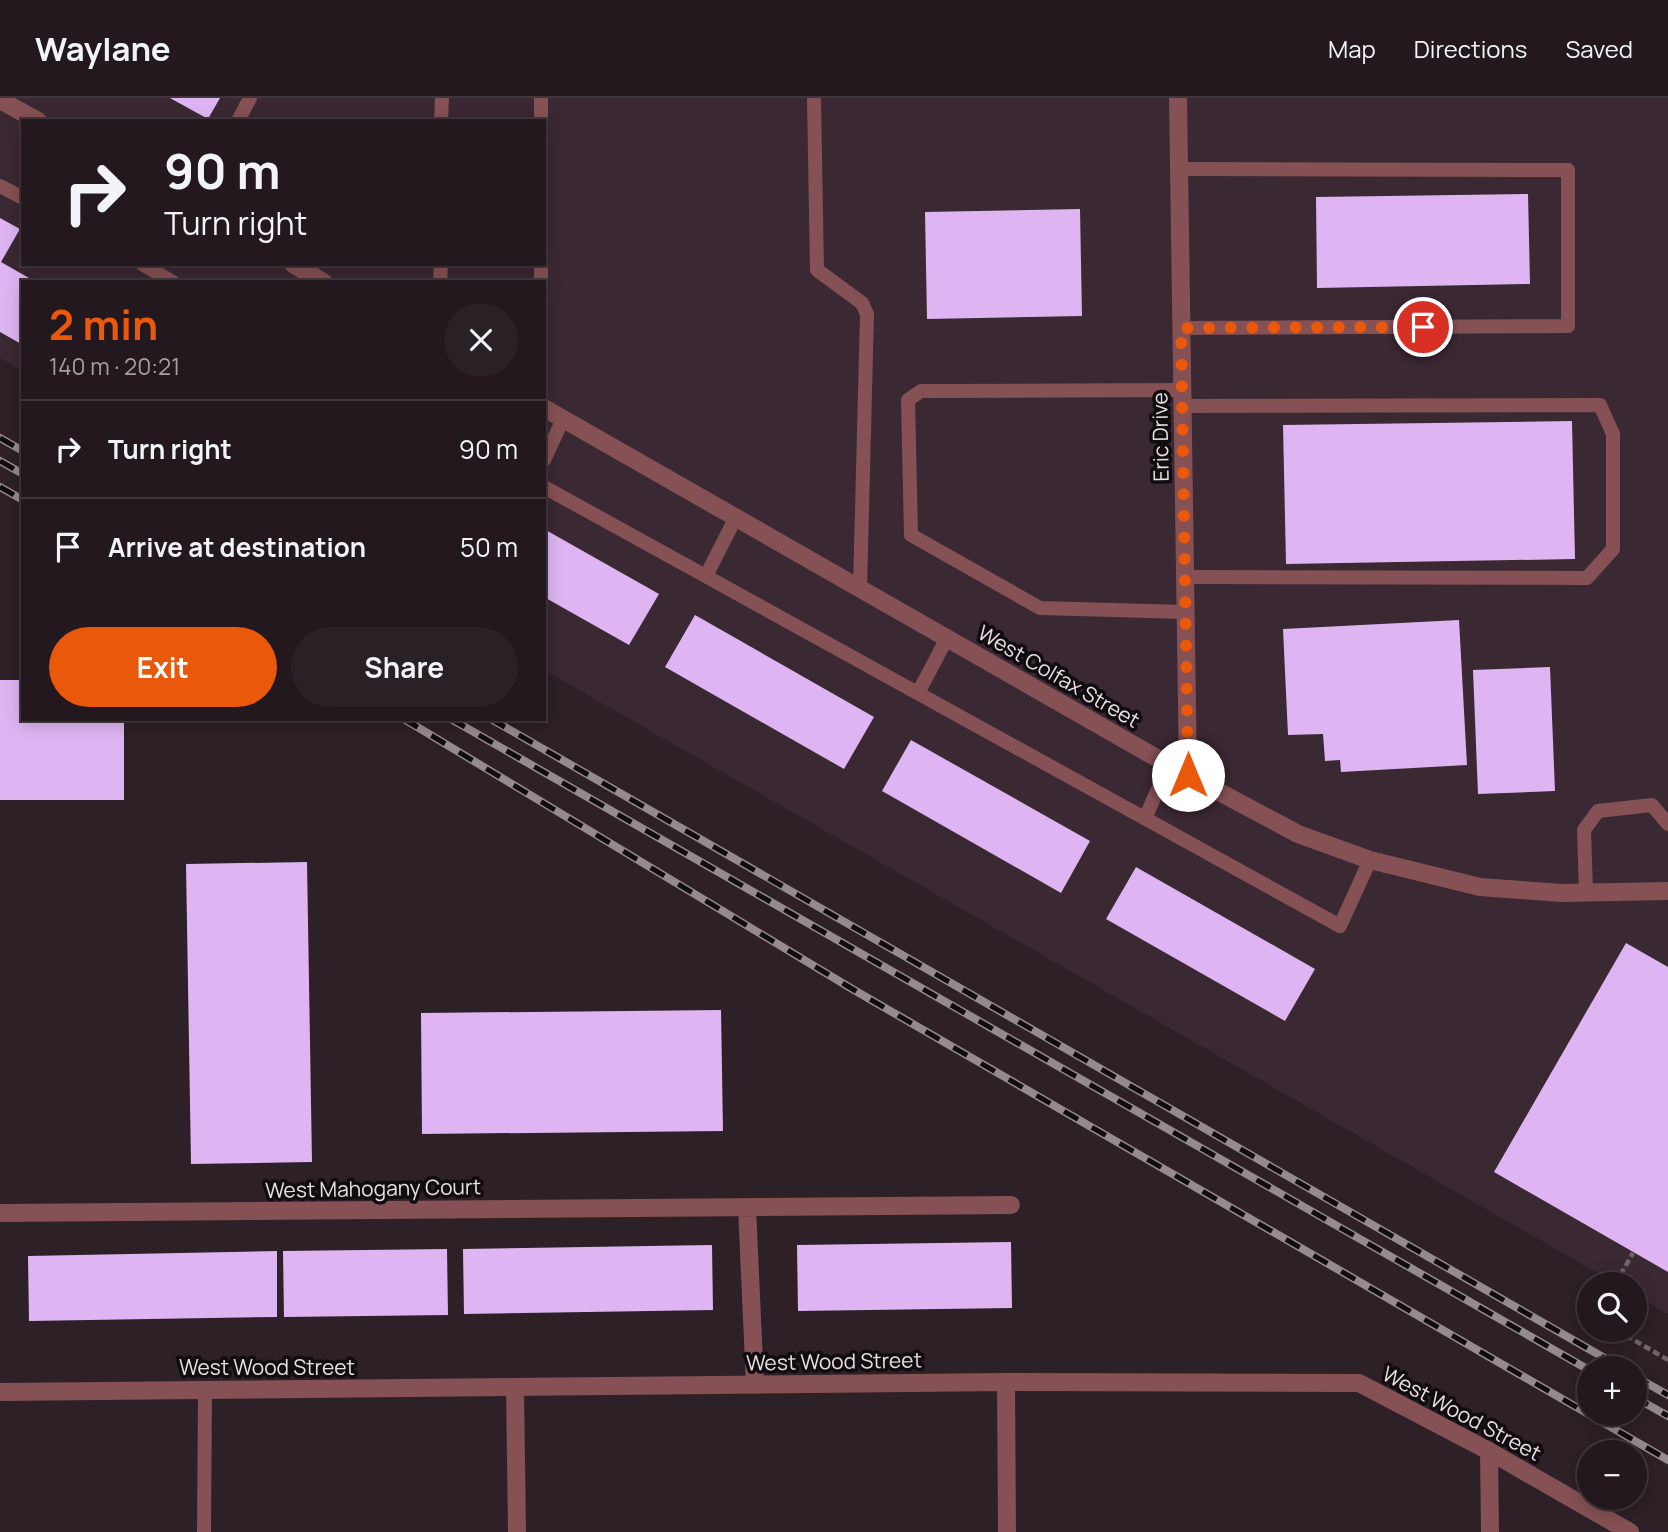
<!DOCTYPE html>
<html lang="en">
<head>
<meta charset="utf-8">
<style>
	body { margin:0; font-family:Manrope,sans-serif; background:#2a2126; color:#f1f3f6; height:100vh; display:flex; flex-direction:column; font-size:26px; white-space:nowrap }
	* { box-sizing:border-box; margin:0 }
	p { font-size:23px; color:#a2a0a4 }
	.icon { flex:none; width:38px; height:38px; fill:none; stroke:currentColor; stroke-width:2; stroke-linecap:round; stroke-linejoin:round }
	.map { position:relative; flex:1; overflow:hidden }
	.panel { position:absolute; left:21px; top:182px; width:525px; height:441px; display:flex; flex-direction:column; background:#22181d; border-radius:0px; box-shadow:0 4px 18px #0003,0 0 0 2px #3f373b }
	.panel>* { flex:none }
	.banner { position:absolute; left:21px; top:21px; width:525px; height:147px; border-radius:0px; box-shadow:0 4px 18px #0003,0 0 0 2px #3f373b; background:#22181d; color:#f1f3f6; overflow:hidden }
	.fabs { position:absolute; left:1577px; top:1174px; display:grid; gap:14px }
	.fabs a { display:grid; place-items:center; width:70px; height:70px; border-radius:50%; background:#22181d; box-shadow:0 4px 18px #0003,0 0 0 2px #3f373b; font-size:35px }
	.pin { position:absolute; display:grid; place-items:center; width:60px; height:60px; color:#fff; margin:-30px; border:4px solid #fff; border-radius:50%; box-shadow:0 2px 7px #0007 }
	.me { position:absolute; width:77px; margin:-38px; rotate:0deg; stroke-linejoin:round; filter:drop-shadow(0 0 5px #0008) }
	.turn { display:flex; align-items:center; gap:24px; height:147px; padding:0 28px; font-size:32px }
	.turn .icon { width:91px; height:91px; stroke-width:2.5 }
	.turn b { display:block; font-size:49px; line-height:60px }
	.round { display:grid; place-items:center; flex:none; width:74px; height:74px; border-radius:37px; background:#2a2126 }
	.overview { display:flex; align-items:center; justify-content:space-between; height:119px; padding:0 28px }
	h1 { font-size:42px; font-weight:700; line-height:52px; color:#ea580c }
	.action { display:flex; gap:14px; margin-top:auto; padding:14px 28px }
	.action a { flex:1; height:80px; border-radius:42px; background:#ea580c; color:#fff; font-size:28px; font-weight:700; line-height:80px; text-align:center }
	.action a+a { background:#2a2126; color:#f1f3f6 }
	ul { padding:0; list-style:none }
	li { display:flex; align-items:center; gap:21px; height:98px; padding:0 28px; border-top:2px solid #3f373b }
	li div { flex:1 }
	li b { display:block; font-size:26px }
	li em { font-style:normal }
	header { display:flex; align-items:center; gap:42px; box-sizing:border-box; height:98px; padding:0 35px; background:#22181d; border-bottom:2px solid #3f373b }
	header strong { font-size:33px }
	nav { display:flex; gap:38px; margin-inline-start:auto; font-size:24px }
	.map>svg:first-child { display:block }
	.built { fill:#3a2832; fill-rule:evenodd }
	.building { fill:#deb5f2 }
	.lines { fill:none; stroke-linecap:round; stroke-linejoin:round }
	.path { stroke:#70646a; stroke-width:4.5; stroke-dasharray:7 3.5; stroke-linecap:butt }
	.service { stroke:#855154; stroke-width:14 }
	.minor { stroke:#855154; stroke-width:18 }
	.tertiary { stroke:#855154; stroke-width:18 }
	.rail-casing { stroke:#958a90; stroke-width:8 }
	.rail { stroke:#110c0f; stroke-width:5; stroke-dasharray:16; stroke-linecap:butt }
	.route { stroke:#ea580c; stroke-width:12; stroke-dasharray:0 21.6 }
	.labels { text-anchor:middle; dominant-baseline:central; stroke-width:7; stroke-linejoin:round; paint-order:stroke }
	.street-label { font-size:21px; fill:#e7dee3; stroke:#110c0f }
</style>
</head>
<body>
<header>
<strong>Waylane</strong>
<nav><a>Map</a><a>Directions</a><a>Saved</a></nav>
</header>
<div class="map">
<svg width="1668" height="1434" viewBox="0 0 1668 1434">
	<rect width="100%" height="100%" fill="#2d2027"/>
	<path class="built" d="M0,0H1668V1216L1635,1197L1634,1186H1617L544,572V184H23V273L0,260ZM23,23H544V166H23Z"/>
	<path class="building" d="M170,0H220L208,21Z
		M1528,96L1530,186L1317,190L1316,99Z
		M1080,111L1082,218L927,221L925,114Z
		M0,120L20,131L1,164L36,184H23V247L0,234Z
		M1572,323L1575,461L1286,466L1283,327Z
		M544,431L659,496L629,547L544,499Z
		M695,517L874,619L844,671L665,569Z
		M1459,522L1467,667L1341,674L1340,662L1325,663L1323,636L1288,637L1283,531Z
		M1550,569L1555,693L1478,696L1473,572Z
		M0,582H23V621H124V702H0Z
		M911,642L1090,743L1061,795L882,693Z
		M307,764L312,1064L191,1066L186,766Z
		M1136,769L1315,871L1285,923L1106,821Z
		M1626,845L1668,869V1174L1494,1074Z
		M721,912L723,1033L422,1036L421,915Z
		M1011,1144L1012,1210L798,1213L797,1147Z
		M712,1147L713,1212L464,1216L463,1151Z
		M447,1151L448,1217L284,1219L283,1153Z
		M277,1153V1219L29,1223L28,1158Z"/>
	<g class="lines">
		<path class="path" d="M1615,1186L1633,1155
			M1617,1232L1668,1262"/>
		<path class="service" d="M541,0V23
			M814,0L817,172L862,205L867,216L860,490
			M238,23L250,0
			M441,23L442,0
			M1179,71L1568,72V228L1181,230
			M0,88L23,100
			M142,166L173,184
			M541,166V184
			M440,184L441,166
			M1182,292L921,293L908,302L911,437L1040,510L1186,514
			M1182,308L1600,307L1613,336V451L1587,480L1185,479
			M544,362L563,321
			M544,389L1340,828L1370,762
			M706,478L736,419
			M918,595L947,540
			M1145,720L1169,667
			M1586,794L1584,732L1598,713L1652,707L1668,726
			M204,1434L205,1292"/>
		<path class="minor" d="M1178,0L1188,677
			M747,1109L755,1287
			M0,1115L1011,1107
			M1006,1284L1007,1434
			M0,1294L1006,1284L1359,1285L1489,1353L1630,1434
			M1489,1353L1490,1434"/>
		<path class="tertiary" d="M0,2L38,23
			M293,166L323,184
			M544,310L1169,667L1298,736L1370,762L1480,789L1562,795L1668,793
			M515,1289L517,1434"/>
		<g class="rail-casing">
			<path id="rail" d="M0,340L23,353
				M0,363L23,376
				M0,389L23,402
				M404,621L854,892L1668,1362
				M451,621L1589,1272
				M491,621L1622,1270
				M1634,1278L1668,1297
				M1634,1299L1668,1318"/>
		</g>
		<use href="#rail" class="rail"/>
	</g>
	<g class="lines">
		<path class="route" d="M1188,677L1181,230L1423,229"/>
	</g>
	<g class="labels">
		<g class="street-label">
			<text transform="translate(1160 339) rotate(-91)">Eric Drive</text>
			<text transform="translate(1059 578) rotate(30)">West Colfax Street</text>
			<text transform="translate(373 1090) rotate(-1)">West Mahogany Court</text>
			<text transform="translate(834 1263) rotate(-1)">West Wood Street</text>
			<text x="267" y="1269">West Wood Street</text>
			<text transform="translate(1462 1315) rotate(28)">West Wood Street</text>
		</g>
	</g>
</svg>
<div class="fabs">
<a><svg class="icon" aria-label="search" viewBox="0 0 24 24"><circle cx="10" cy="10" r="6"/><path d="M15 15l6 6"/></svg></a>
<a>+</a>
<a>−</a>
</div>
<div class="pin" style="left:1423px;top:229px;background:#d93025"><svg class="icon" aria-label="arrive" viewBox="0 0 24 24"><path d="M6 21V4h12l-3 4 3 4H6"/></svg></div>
<svg class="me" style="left:1188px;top:677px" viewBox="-20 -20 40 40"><circle r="19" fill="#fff"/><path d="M0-13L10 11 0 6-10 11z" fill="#ea580c"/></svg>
<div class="banner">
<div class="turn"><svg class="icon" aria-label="right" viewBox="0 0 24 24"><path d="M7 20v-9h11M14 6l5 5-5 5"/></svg><div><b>90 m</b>Turn right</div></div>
</div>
<section class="panel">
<div class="overview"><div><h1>2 min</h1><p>140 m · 20:21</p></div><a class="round"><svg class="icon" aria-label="close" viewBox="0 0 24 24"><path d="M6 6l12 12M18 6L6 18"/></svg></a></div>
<ul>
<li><svg class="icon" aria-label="right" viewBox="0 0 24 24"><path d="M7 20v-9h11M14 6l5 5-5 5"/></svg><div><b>Turn right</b></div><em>90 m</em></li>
<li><svg class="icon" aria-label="arrive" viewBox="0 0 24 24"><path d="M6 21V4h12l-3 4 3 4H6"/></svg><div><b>Arrive at destination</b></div><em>50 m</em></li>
</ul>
<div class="action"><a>Exit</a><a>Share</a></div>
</section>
</div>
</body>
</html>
